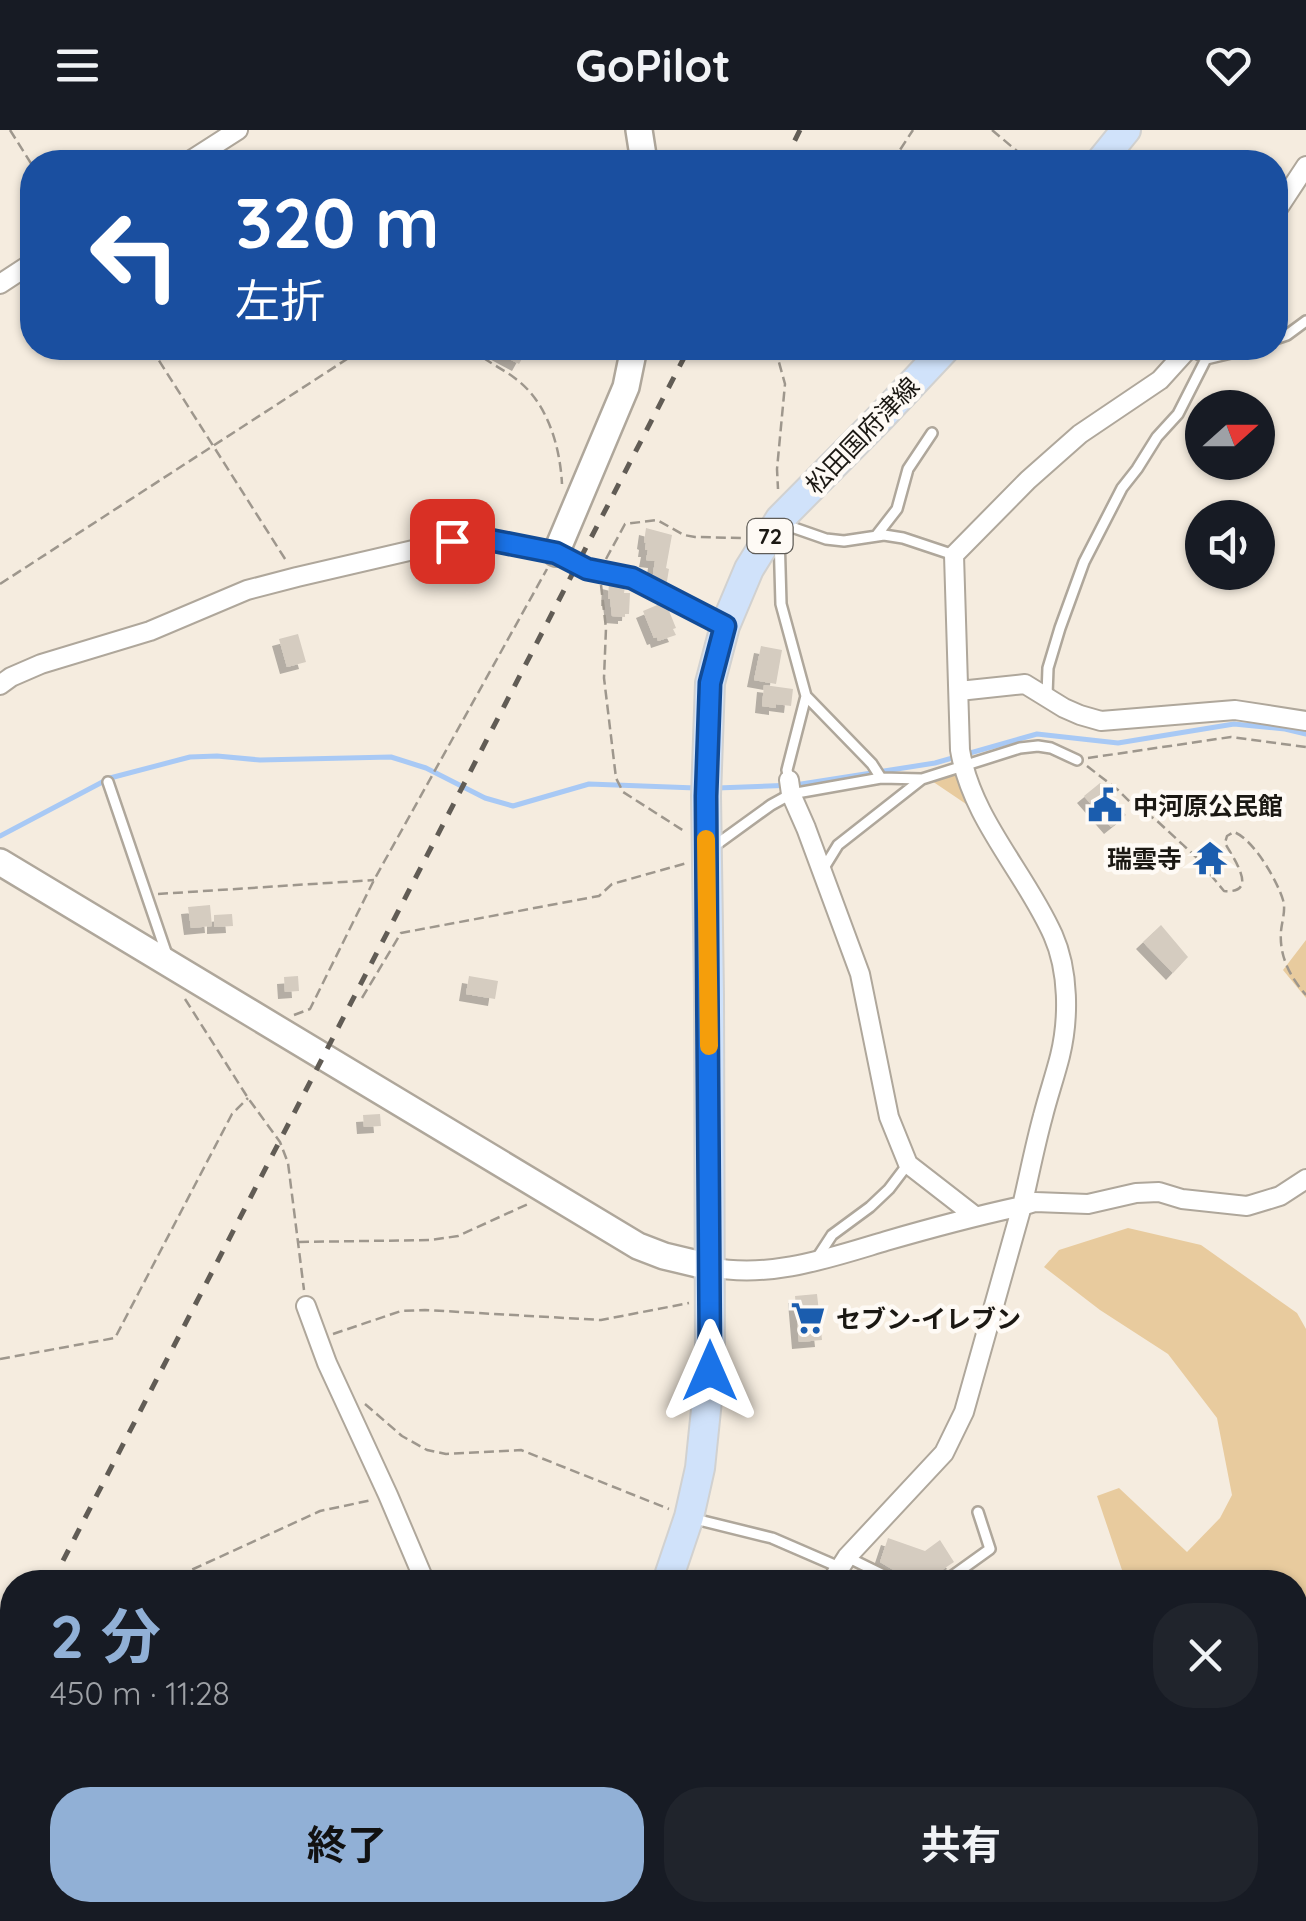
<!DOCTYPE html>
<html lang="ja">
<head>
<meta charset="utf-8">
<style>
	body { margin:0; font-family:Quicksand,"Noto Sans JP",sans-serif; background:#20242c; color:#f1f3f6; height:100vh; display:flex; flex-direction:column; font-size:38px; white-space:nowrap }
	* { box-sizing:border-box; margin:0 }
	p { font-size:32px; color:#9ea1a6 }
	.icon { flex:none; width:55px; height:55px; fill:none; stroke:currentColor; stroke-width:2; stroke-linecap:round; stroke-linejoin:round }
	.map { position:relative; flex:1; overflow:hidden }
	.side { position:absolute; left:0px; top:1440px; width:1308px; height:352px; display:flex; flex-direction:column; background:#171b24; border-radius:40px 40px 0 0; box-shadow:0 2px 8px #0004 }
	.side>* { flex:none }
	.top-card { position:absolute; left:20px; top:20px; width:1268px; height:210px; border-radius:40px; box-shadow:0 2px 8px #0004; background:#1a4fa0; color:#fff; overflow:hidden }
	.needle { width:65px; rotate:69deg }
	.buttons { position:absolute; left:1185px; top:260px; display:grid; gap:20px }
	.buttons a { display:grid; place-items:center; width:90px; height:90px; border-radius:50%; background:#171b24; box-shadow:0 2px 8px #0004; font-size:50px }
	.pin { position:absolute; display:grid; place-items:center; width:85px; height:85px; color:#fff; margin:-42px; border-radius:20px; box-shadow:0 5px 15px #0006 }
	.me { position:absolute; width:110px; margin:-55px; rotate:0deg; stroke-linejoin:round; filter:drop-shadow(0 0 8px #0008) }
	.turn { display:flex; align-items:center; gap:35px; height:210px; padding:0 50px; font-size:45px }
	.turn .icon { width:130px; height:130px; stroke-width:2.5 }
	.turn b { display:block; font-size:70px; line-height:85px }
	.round { display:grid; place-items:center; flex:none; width:105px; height:105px; border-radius:40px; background:#20242c }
	.headline { display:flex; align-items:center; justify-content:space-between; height:170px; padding:0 50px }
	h1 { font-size:60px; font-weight:700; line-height:75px; color:#91b0d6 }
	.cta { display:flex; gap:20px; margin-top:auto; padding:20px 50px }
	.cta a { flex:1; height:115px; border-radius:40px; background:#91b0d6; color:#111; font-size:40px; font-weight:700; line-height:115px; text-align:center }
	.cta a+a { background:#20242c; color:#f1f3f6 }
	header { display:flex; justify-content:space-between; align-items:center; height:130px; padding:0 50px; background:#171b24; font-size:45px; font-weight:700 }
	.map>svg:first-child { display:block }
	.green { fill:#e8cb9e }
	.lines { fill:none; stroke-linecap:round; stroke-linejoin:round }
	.stream { stroke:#a8c9f5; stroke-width:5 }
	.building { fill:#d5ccc0; filter:url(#shadow) }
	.lane-casing { stroke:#afa79b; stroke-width:14 }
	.street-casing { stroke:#afa79b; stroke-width:22 }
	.secondary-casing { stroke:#afa79b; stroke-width:30 }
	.primary-casing { stroke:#d1d1d0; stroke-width:32 }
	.path { stroke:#9e978d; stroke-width:2.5; stroke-dasharray:10 5; stroke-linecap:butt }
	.lane { stroke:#fff; stroke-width:9 }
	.street { stroke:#fff; stroke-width:18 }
	.secondary { stroke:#fff; stroke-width:25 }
	.primary { stroke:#d0e2fa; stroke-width:28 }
	.rail { stroke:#615c55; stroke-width:5; stroke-dasharray:12 12; stroke-linecap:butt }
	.route-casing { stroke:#114b97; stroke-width:25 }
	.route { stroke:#1a73e8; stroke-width:18 }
	.slow { stroke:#f59e0b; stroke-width:18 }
	.labels { text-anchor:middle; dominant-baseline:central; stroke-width:9; stroke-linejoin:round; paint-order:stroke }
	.shield { fill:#fefaf5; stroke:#5f5c57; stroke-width:2.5 }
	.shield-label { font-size:22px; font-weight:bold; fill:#1b1813 }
	.street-label { font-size:25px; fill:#1b1813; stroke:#fefaf5 }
	.poi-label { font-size:25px; font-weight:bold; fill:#1b1813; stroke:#fefaf5; text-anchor:start }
</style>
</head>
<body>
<header><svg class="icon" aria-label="menu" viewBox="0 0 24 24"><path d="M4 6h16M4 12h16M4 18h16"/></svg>GoPilot<svg class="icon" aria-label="heart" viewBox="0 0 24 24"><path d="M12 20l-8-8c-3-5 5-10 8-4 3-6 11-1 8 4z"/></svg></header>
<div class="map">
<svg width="1306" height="1791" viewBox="0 0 1306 1791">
	<defs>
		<filter id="shadow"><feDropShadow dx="-7" dy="7" stdDeviation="0" flood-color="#0004"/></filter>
	</defs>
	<rect width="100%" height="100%" fill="#f5ecdf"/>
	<path class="green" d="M955,638L972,671L966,674L929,649Z
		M1306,810V868L1283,840Z
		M1128,1098L1201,1115L1297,1183L1306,1199V1639L1295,1637V1452H1146L1123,1443L1097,1366L1119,1358L1187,1422L1220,1388L1232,1365L1217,1288L1168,1224L1100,1180L1044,1137L1059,1120Z"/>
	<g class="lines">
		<path class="stream" d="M717,658L795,655L935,633L1037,604L1118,613L1234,594L1285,599L1306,604
			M0,706L110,648L190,627L217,626L260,630L391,627L426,638L485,668L513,676L589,654L696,658"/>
	</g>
	<path class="building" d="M489,218H528L519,234Z
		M646,398L672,405L666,438L669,439L666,457L652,450L655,431L646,430L648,420H645L646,413L644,412Z
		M609,452L625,456L624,463H630L629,484H625V487L612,486L610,469H608Z
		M662,473L667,476L676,498L673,499L676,505L658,511L657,507L654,508L643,481Z
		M298,504L306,532L287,537L279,509Z
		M761,516L782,520L776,554L754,550Z
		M764,555L793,559L791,576L776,574V578L762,576Z
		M1100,653L1126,685L1111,697L1084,666Z
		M210,775L212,796L191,798L188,777Z
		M232,784L233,796L214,797V785Z
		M1161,795L1188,827L1173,843L1143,812Z
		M298,846L299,861L285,862L284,847Z
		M469,846L498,851L495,869L466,864Z
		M380,984L381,996L364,997L363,985Z
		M817,1164L822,1210L799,1212L795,1166Z
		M888,1408L925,1421L940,1410L954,1432L924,1452L906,1450L902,1445L880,1432Z"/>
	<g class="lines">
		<g class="lane-casing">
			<path id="lane" d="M1275,209L1287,205L1306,191
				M1206,229L1252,218
				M783,394L826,409L844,411L884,405L903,408L954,425
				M779,404L781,474L806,566L787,640L789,650
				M876,406L897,379L908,339L932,303
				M559,424L587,439L632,449L722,495
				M1047,565L1048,538L1060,498L1084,432L1122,358L1137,339L1157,307L1178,284L1206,229L1189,218
				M806,566L872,634L881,648
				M108,652L167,825
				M713,717L771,675L791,664L881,648L922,649L1020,618L1038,616L1051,618L1077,630
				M822,741L838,715L922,649
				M817,1128L832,1105L870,1077L889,1059L908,1034
				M691,1388L772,1408L839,1437
				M847,1427L898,1452
				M944,1452L990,1419L978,1382
				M0,1656L12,1654
				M640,1780L648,1791
				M806,1789L839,1784L850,1780"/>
		</g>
		<g class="street-casing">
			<path id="street" d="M188,32L238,0
				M1275,83L1306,36
				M0,154L32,133
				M0,555L11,547L41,534L150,501L247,460L297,447L452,411H490L556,423
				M959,561L1025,554L1064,578L1080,585L1101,591L1235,580L1306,591
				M789,650L791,664L806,698L860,844L889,987L908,1034L975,1086
				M710,1137C770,1149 829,1128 886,1111C931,1098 976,1086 1022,1076C1029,1046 1035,1015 1043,986C1048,966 1055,946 1060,926C1069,889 1069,841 1053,805C1025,742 972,690 960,620L954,425L1028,350L1080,304L1160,250L1189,218
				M306,1176L327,1233L388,1365L425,1452
				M831,1452L847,1427L944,1323L964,1282L1022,1076L1035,1072L1088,1074L1136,1063L1159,1062L1182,1069L1247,1076L1280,1066L1306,1049
				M0,1728L12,1754
				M25,1780L31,1791
				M712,1780V1791
				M431,1791L460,1780
				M596,1791L606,1780
				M888,1791L893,1780"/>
		</g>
		<g class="secondary-casing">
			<path id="secondary" d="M639,0L644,32
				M556,423L626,257L634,218
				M0,732L638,1116L664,1126L710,1137"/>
		</g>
		<g class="primary-casing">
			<path id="primary" d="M1100,32L1126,0
				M667,1452L689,1387L700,1338L710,1241L709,865L706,666L710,553L725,496L749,439L780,389L881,287L946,218
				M555,1791L559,1780"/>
		</g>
		<path class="path" d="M10,0L32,35
			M992,0L1030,32
			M892,32L913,0
			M151,218L287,432
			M472,218C484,231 502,238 516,249C548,273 560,317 562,354
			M775,218L785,254L777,339L778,359
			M606,429L625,394L657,390L684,405L695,407L743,408
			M0,454L364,218
			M601,455L606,498L604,548L616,648L623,662L684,701
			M1088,628L1231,607L1306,617
			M1087,636L1118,660L1138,680L1155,689L1195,726L1224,761C1260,764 1233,728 1225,713L1227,706L1234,702C1253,709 1277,750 1283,770C1286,780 1282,791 1281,801C1279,826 1290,847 1306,865
			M158,764L374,750
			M362,868L401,803L599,766L612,754L687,733
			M185,869L248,968L280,1012L288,1033L304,1160
			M294,885L310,879L374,750L547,439
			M299,1112L431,1110L458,1106L528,1074
			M333,1204L401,1181L425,1180L601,1190L689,1173
			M0,1229L115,1208L232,984L248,968
			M365,1274L402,1306L427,1320L446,1324L521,1320L669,1379
			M165,1452L320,1381L372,1370
			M2,1642L12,1622
			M1295,1654L1306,1650
			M1145,1780L1149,1791
			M1038,1791L1049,1780"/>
		<use href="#lane" class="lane"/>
		<use href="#street" class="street"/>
		<use href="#secondary" class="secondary"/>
		<use href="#primary" class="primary"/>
		<path class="rail" d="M784,32L800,0
			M52,1452L689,218
			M0,1516L12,1495
			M0,1553L12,1529"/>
	</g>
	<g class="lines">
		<g class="route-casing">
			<path id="route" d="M452,411L490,410L556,423L587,439L632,448L725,496L710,553L706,666L710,1241"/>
		</g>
		<use href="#route" class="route"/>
		<path class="slow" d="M706,709L709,916"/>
	</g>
	<defs>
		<g id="civic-bare" transform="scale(2.7)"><path d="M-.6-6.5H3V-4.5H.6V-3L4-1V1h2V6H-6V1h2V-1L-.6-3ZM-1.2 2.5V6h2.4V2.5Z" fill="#1b5dae" stroke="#fefaf5" stroke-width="2.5" paint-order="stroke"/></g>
		<g id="temple-bare" transform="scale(2.7)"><path d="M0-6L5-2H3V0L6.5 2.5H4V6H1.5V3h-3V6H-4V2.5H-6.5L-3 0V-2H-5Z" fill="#1b5dae" stroke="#fefaf5" stroke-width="2.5" paint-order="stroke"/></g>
		<g id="supermarket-bare" transform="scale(2.7)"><path d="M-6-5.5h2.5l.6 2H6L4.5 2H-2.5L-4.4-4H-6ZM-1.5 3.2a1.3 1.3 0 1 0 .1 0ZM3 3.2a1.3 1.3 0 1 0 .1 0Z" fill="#1b5dae" stroke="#fefaf5" stroke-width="2.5" paint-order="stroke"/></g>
	</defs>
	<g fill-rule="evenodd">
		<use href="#civic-bare" x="1105" y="675"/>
		<use href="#temple-bare" x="1210" y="728"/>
		<use href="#supermarket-bare" x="808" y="1188"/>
	</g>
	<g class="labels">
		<rect class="shield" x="747.5" y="389" width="45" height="34" rx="8"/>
		<g class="shield-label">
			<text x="770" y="406">72</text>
		</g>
		<g class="street-label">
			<text transform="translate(862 305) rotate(-46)">松田国府津線</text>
		</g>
		<g class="poi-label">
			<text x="1133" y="675">中河原公民館</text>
			<text x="1182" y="728" text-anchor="end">瑞雲寺</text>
			<text x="836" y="1188">セブン-イレブン</text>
		</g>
	</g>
</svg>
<div class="buttons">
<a><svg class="needle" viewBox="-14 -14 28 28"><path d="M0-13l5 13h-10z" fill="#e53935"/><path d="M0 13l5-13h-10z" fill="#9ea1a6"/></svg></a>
<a><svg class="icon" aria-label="sound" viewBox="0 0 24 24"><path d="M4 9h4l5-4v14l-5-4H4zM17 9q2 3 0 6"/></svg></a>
</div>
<div class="pin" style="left:452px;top:411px;background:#d93025"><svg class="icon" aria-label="arrive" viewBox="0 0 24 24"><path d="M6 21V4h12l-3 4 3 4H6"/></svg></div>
<svg class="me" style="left:710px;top:1241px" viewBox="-20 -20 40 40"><path d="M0-17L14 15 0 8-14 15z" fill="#1a73e8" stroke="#fff" stroke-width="4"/></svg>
<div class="top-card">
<div class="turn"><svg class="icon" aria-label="left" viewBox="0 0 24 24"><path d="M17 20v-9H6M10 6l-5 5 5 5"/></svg><div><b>320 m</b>左折</div></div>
</div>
<section class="side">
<div class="headline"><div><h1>2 分</h1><p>450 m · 11:28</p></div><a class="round"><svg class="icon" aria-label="close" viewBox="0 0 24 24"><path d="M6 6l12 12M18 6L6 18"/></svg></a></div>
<div class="cta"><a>終了</a><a>共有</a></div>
</section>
</div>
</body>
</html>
